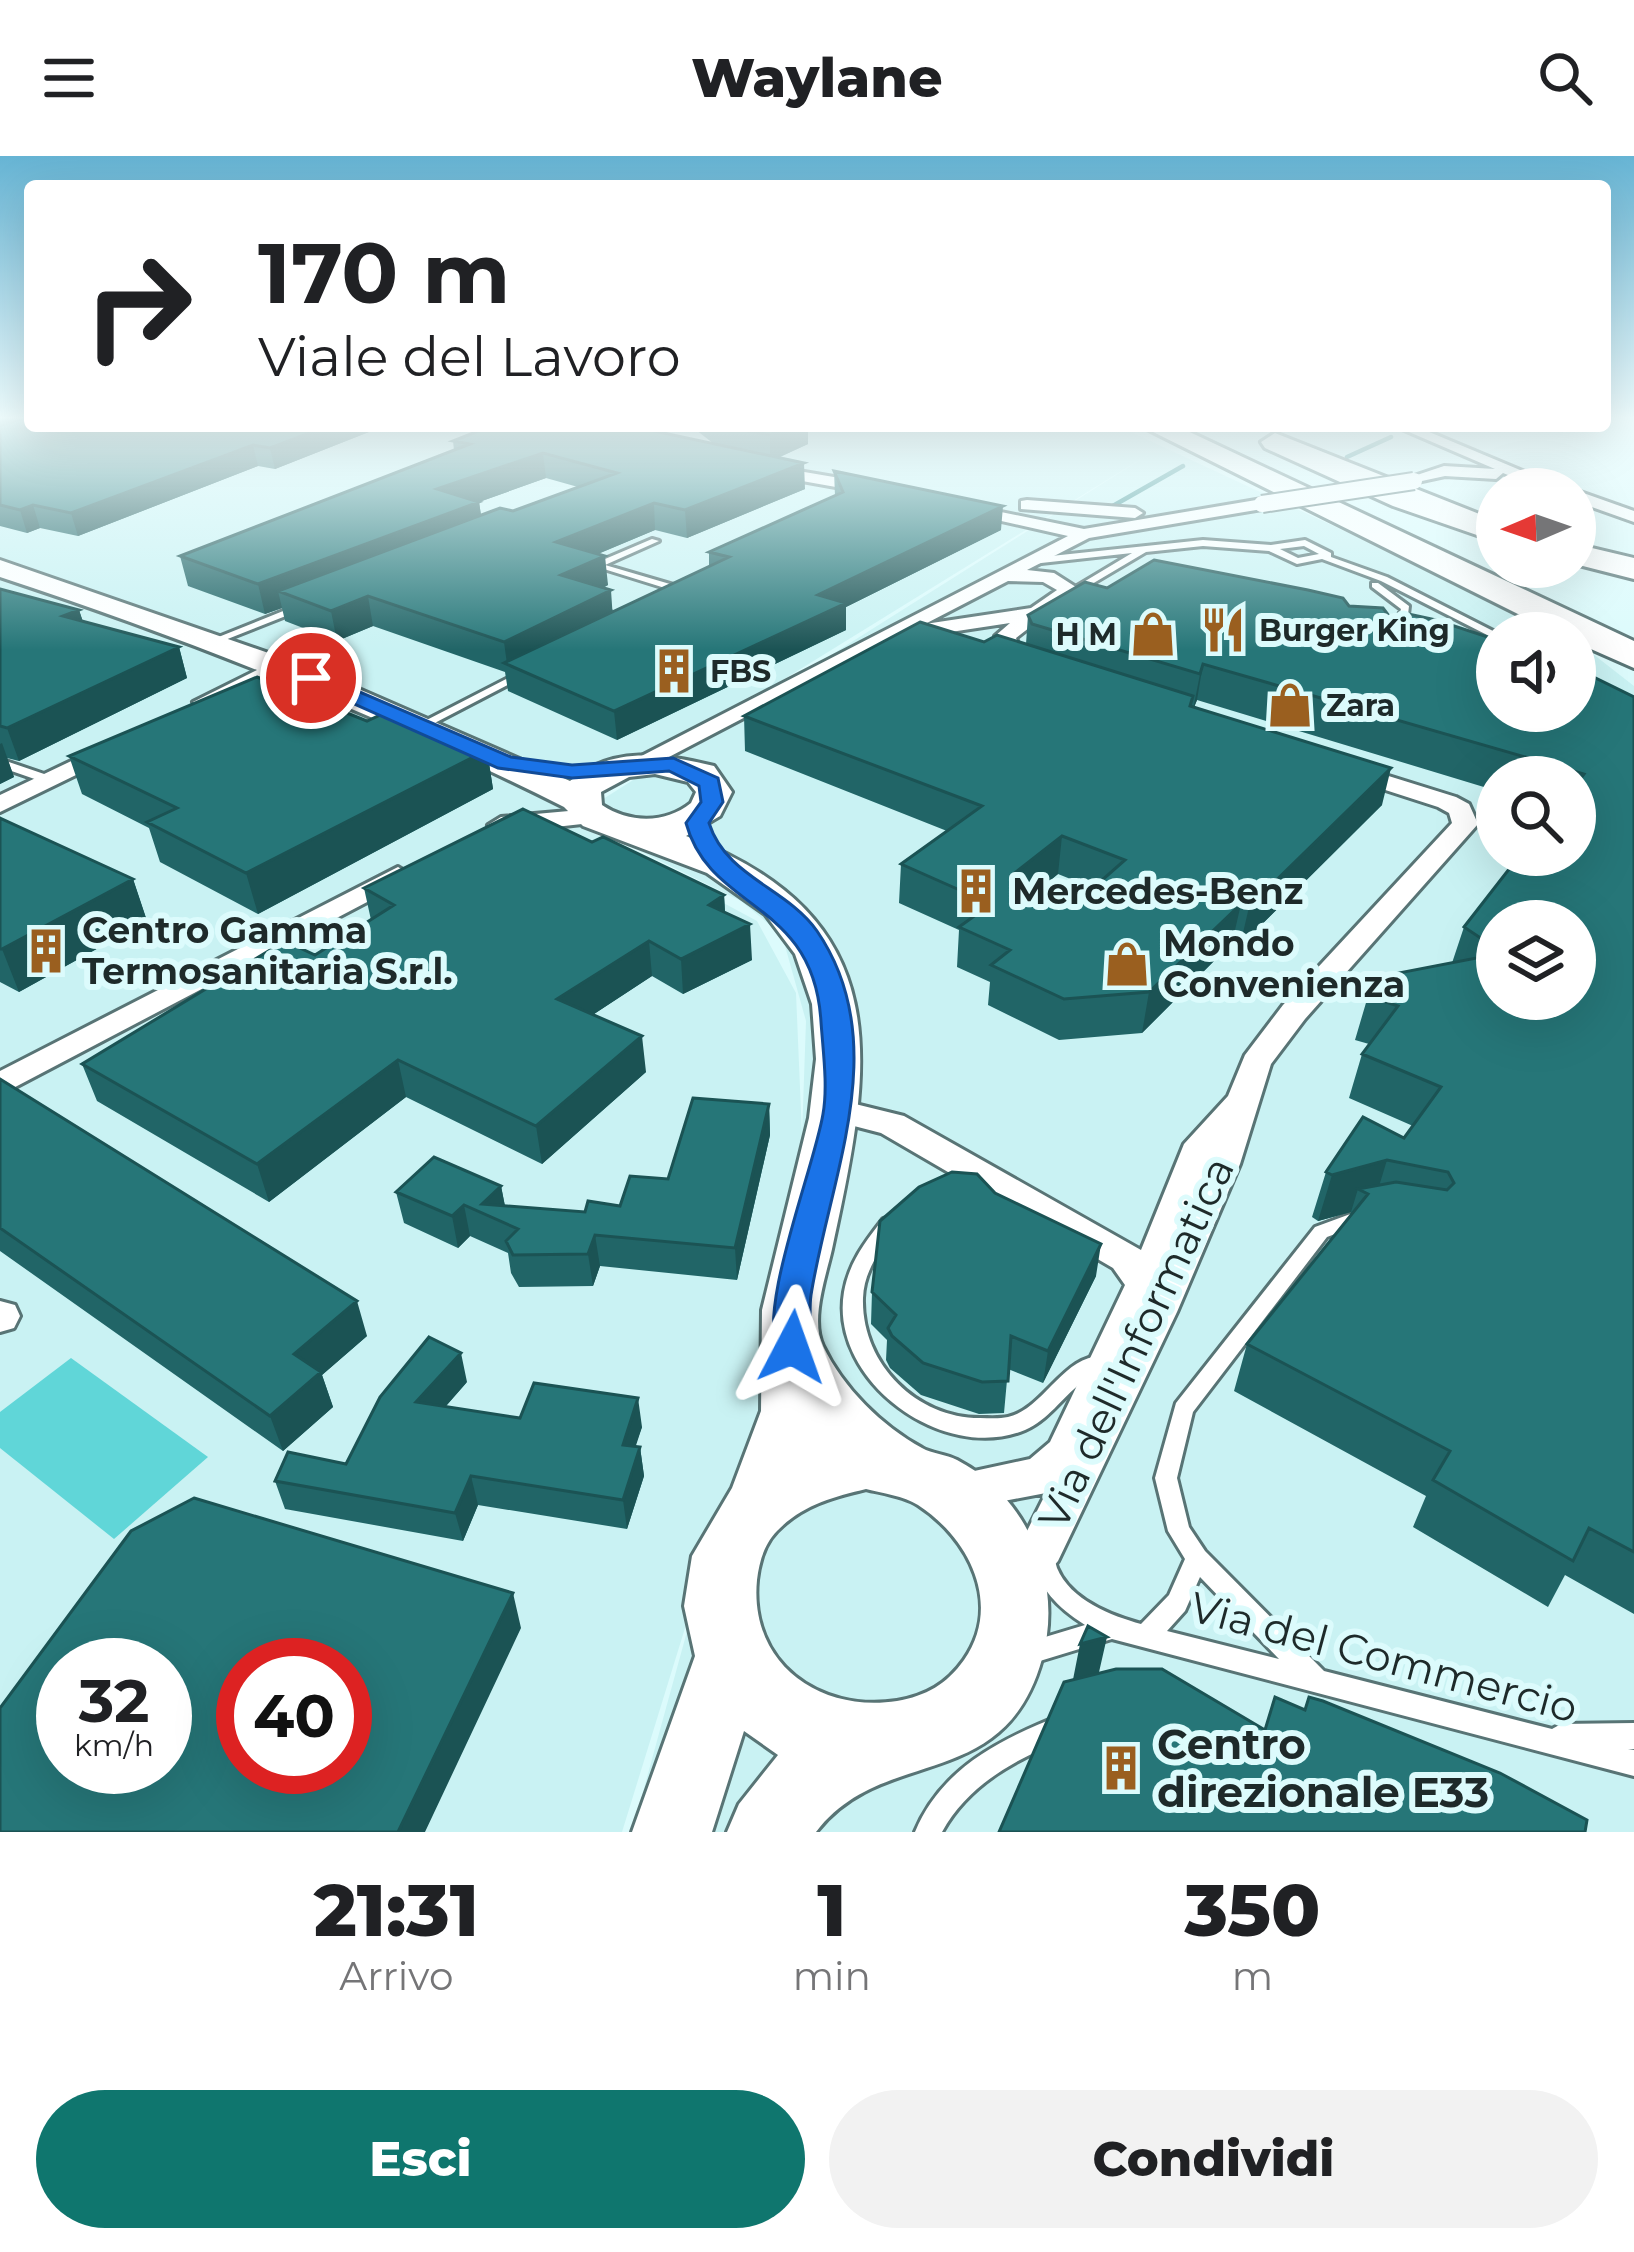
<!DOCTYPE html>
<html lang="it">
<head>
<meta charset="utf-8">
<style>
	body { margin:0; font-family:Montserrat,sans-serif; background:#f2f2f2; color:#202124; height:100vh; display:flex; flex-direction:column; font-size:45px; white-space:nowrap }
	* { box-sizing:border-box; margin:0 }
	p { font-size:39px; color:#757577 }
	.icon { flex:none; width:66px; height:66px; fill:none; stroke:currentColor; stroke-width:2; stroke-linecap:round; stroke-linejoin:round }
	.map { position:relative; height:1676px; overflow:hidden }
	.drawer { display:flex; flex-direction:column; background:#fff; flex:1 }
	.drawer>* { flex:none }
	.banner { position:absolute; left:24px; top:24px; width:1587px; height:252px; border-radius:12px; box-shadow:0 12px 48px #0002; background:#fff; color:#202124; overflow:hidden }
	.needle { width:78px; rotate:268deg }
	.tools { position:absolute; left:1476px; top:312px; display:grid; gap:24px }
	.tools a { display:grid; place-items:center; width:120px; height:120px; border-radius:50%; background:#fff; box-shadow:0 12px 48px #0002; font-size:60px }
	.speed { position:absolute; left:36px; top:1482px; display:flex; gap:24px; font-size:60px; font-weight:700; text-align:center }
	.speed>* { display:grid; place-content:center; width:156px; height:156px; border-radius:50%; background:#fff; box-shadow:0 12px 48px #0002; line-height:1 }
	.speed small { font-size:30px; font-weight:400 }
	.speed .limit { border:18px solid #d22; background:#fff; color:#111 }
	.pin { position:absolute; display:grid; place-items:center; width:102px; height:102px; color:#fff; margin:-51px; border:6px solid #fff; border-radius:50%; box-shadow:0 3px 12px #0007 }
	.me { position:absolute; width:132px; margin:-66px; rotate:4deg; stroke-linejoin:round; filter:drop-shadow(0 0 9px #0008) }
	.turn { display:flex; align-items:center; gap:42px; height:252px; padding:0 36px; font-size:54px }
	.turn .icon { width:156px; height:156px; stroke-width:2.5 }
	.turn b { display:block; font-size:84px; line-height:102px }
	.eta { display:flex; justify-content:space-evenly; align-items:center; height:204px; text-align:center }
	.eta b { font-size:72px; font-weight:800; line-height:84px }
	.primary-button { display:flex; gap:24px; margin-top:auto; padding:24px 36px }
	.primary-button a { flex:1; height:138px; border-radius:72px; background:#0f766e; color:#fff; font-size:48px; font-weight:800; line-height:138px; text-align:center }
	.primary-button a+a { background:#f2f2f2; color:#202124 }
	header { display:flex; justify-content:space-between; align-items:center; height:156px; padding:0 36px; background:#fff; font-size:54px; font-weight:800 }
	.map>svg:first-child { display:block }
	.built { fill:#c9f2f3; fill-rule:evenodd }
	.green { fill:#60d6d8 }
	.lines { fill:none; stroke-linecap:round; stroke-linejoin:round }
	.stream { stroke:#388b8c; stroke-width:4.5 }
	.lane-casing { stroke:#587475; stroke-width:6 }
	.street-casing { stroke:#587475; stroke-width:6 }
	.secondary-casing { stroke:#587475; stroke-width:6 }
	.highway-casing { stroke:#587475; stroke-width:6 }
	.lane { fill:#fff; fill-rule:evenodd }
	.street { fill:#fff; fill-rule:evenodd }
	.secondary { fill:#fff; fill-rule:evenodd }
	.highway { fill:#fff; fill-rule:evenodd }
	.street-bridge-casing { stroke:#587475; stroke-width:20; stroke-linecap:butt }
	.street-bridge { stroke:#fff; stroke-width:16 }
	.wall { fill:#216567; fill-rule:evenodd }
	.shaded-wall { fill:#1b5354 }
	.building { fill:#267678; stroke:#1b5354; stroke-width:3; fill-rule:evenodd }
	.route { fill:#1a73e8; stroke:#114b97; stroke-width:3 }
	.labels { text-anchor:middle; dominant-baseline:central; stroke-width:12; stroke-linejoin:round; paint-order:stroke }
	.far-poi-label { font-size:30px; font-weight:bold; fill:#1e2a2a; stroke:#dcfbfc; text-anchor:start }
	.poi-label { font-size:36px; font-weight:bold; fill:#1e2a2a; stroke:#dcfbfc; text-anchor:start }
	.near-street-label { font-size:42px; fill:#1e2a2a; stroke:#dcfbfc }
	.near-poi-label { font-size:42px; font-weight:bold; fill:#1e2a2a; stroke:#dcfbfc; text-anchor:start }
</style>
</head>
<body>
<header><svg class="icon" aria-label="menu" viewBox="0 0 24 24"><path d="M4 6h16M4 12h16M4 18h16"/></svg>Waylane<svg class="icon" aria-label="search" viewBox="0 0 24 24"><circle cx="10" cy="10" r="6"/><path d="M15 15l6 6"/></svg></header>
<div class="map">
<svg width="1634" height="1676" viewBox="0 0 1634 1676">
	<rect width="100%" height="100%" fill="#dcfbfc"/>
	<path class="built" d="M0,260L30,270H1118L1564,477H1497V555H1575V484L1634,530V1676H632L711,1388L622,1676H0ZM1154,295L573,662L741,745L782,779L806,865L802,979L796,837L757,765L562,660ZM1497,621H1575V699H1497ZM1497,765H1575V843H1497ZM63,1509H165V1611H63ZM243,1509H345V1611H243Z"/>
	<path class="green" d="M71,1202L208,1301L114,1383L0,1292V1256Z"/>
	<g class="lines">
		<path class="stream" d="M1429,272L1439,270
			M1347,301L1391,281
			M1111,351L1183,310"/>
		<g class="lane-casing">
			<path id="lane" d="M652,383L659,385L605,409L687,433V437H681L591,409Z
				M1203,384L1271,389L1305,384L1331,397V401L1387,421L1497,477V484L1381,425L1322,403L1297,408L1269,395L1203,390L1146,396L1070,441L1067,440V436L1132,397L1032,408L1027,405L1032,402ZM1304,390L1319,398L1298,402L1280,393Z
				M1372,427H1378L1409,450L1407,467L1393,470L1392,468L1398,463L1401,453L1372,431Z
				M303,447L308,450L306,452L220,486L211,484Z
				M518,517L527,519L427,571L423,572L417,569Z
				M0,603L53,621L55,624L49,628L0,611Z
				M1364,1053L1370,1055L1373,1060L1370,1065L1327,1081L1193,1256L1177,1322L1189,1371L1205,1395L1324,1515L1552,1573L1561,1568L1634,1567V1593H1628L1634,1594V1620L1112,1483L1030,1508L1022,1504L1018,1496L1022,1488L1085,1469C1057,1451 1039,1433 1032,1400L1035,1393L1043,1390L1051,1393C1054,1399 1055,1406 1057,1412C1070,1444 1112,1460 1141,1468L1169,1439L1185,1403L1168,1375L1155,1322L1176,1247L1315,1071ZM1200,1421L1279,1503L1167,1475L1185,1455Z
				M889,1061L895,1063L898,1068C883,1092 864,1112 863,1142C861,1207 916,1262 980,1262C989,1262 999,1263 1008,1261C1045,1253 1066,1193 1108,1201L1111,1207C1103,1216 1091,1219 1081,1227C1062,1242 1048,1264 1025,1274C944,1308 829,1225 844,1136C849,1107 865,1086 883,1063Z
				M1059,1560L1068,1564L1072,1573L1068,1582C1018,1602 969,1627 942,1676H915C941,1613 999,1584 1059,1560Z"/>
		</g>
		<g class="street-casing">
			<path id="street" d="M1395,270H1415L1565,333H1543L1503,317L1496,323L1445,320L1408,328V322L1444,310L1495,313Z
				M769,310L875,328L883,333L875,338L763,318V312Z
				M1575,334L1634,355V366L1575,345Z
				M1262,343L1270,348L1268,352L1089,382L1027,414L1054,417L1079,433L1016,482L1026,509L1022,513H1008L995,480L1010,467L944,477L950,482L940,488L891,485L646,613H630L626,608L1068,380L957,355V347L1084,373ZM1008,425L1043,426L1057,434L1031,452L925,468Z
				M1027,344L1135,352L1143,357L1135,362L1021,353V345Z
				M273,506L291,510L212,551H196L193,546Z
				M107,588L115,590V600L0,656V639Z
				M1350,608L1456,641L1469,648L1478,668L1305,863L1271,908L1240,1008L1177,1156L1058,1405L1031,1436L1015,1442L999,1436L992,1421L999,1406L1026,1377L1046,1337L957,1354L942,1348L935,1335L942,1322L1030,1303L1050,1286L1125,1129L1113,1112L881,977L827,963L822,955L827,947L839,944L904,960L1141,1094L1184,988L1228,940L1245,899L1283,849L1452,667L1449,657L1438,651L1342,620V610Z
				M591,653L604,661L600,666L501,677L488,669L501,661Z
				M398,711L411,719L407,725L0,939V915Z
				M0,1145L15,1149L20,1160L14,1172L0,1176Z"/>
		</g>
		<g class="secondary-casing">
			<path id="secondary" d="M0,404L306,510L570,625C614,589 663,598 714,610L732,636L720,660L686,680C900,763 873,905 832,1093C826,1120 810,1164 823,1190C843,1232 882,1270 922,1292C932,1298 946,1298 957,1304C1028,1341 1064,1426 1042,1503C1004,1639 883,1588 816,1676H727L739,1648L778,1599L744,1575L712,1676H632L695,1500L684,1450L692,1400L732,1332L761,1255L762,1154L809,962L816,903L812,848L795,798L765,758L707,717L583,670L564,651C382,560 194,485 0,421ZM655,618L688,626L696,636L691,647C665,668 629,667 602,649L601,636L629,621ZM866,1333C882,1337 904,1340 918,1349C969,1382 1003,1448 964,1504C947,1528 926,1540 897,1545C819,1557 749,1507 757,1424C759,1407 764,1388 777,1375C802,1349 833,1341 866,1333Z"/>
		</g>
		<g class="highway-casing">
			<path id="highway" d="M1141,270H1177L1634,485V512L1575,486V477H1556Z
				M1275,277L1497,365V386L1393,350L1265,292L1261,286Z
				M1575,388L1634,402V423L1575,408Z"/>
		</g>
		<use href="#lane" class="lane"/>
		<use href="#street" class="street"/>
		<use href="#secondary" class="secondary"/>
		<use href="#highway" class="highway"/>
		<g class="street-bridge-casing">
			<path id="street-bridge" d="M1262,348L1414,325"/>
		</g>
		<use href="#street-bridge" class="street-bridge"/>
	</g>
	<path class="wall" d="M0,260L30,270H384L275,313L258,310L78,380L40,372L27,377L0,370Z
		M691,270H808V288L778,302L805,333L687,382L655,374L598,398L608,429L603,432L613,455L709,410V396L835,340L834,315L1001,374L846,451V474L617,584L508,535L505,516L373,470L337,485L285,465L282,452L265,458L188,430L180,400L454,294L453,285L714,288ZM546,322L578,331L513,355L481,359L479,346Z
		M1107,432L1349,450L1389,460L1634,541V1458L1565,1419L1548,1451L1413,1371L1426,1340L1234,1235L1247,1188L1349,1062L1351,1056L1318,1065L1312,1061L1326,1016L1404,982L1413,970L1349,942L1362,898L1369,888L1355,884L1368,840L1452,807L1464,771L1575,699V621H1497V635L1197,544L1194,551L1382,649L1240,790L1232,787L1142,877L1059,884L988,849L990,826L957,811L959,774L899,747L901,708L947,675L745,595L744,560L984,486L1026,488L1028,459ZM1058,718L1093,732L1076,747L1041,732ZM1497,765L1575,843H1497Z
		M0,433L79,454L83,466L179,491L187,522L19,605L7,602L14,621L0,628Z
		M367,565L487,594L493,633L258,758L160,706L149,672L82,638L69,600Z
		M0,662L133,723L147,765L19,836L0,826Z
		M592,686L724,739L725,756L752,804L683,838L652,820L594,858L646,916L542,1008L406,941L269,1046L97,945L82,908L315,799L371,764L364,732Z
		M0,923L367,1180L322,1219L333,1251L283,1295L0,1095Z
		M769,948L770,979L737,1124L600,1110L593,1130L519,1131L511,1117L508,1097L470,1080L458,1092L404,1067L396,1036L501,1030L505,1050L585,1056L620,1050L668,1023Z
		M995,1037L1096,1120L1043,1227L1008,1213L1004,1257L979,1258L921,1239L890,1212L886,1204L887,1184L871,1168L872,1136Z
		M467,1226L446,1250L520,1262L642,1271L635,1290L640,1291L644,1320L627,1373L478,1349L463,1385L285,1353L275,1325L346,1308Z"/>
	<path class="shaded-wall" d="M0,260H30L0,276Z
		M328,270H384L275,313L270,292Z
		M791,270H808V288L770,305V279Z
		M253,289L258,310L78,380L71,357Z
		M543,297L546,322L479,346L483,373L278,435L282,452L265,458L258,428L437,333Z
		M804,307L805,333L687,382L685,354Z
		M654,347L655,374L559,414L556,386Z
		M33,349L40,372L27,377L20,354Z
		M1003,350L1001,374L846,451V474L617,584L614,555L818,439Z
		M605,400L608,429L565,449L561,419Z
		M611,434L613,464L507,508L504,486Z
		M368,440L373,470L337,485L331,455Z
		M79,454L89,484L63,460Z
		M179,491L187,522L19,605L7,572Z
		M1203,508L1197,544L1193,554L1200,518Z
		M2,587L14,621L0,628V588Z
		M487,594L493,633L258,758L246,717Z
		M1391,612L1382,649L1240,790L1249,751Z
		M1062,680L1058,718L1009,758L1012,719Z
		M133,723L147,765L19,836L2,793Z
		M724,739L726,774L709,749Z
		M1241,748L1232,787L1142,877L1149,836Z
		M750,768L752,804L683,838L681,803Z
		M649,785L652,820L562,879L557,843Z
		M642,880L646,916L542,1008L536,970Z
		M398,904L406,941L269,1046L257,1008Z
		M769,948L770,979L737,1124L735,1092Z
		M1387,1004L1373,1050L1368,1038L1358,1033L1351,1056L1318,1065L1332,1019Z
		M501,1030L507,1061L482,1048Z
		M464,1049L470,1080L458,1092L452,1060Z
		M595,1079L600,1110L593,1130L588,1098Z
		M1101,1088L1096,1120L1043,1227L1048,1195Z
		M357,1145L367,1180L322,1219L333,1251L283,1295L270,1260L294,1198Z
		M461,1197L467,1226L424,1275L416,1246Z
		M638,1242L642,1271L627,1317L623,1289Z
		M640,1291L644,1320L627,1373L623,1344Z
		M471,1320L478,1349L463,1385L455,1357Z
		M513,1437L521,1472L425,1676H398Z
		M1107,1481L1092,1547L1067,1554L1080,1488Z"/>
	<path class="building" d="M28,260H30V270H328L270,292L253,289L71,357L33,349L20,354L0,349V270Z
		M491,270H631L804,307L685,354L654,347L556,386L605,400L561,419L611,434L504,486L368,440L331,455L278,435L500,352L513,355L617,317L543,297L437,333L479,346L258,428L180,400L470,288L453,285Z
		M723,270H791L770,279Z
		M834,315L1003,350L818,439L846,447L614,555L504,507L729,401L709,396L843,336Z
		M1154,404L1308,434L1343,442L1349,450L1383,452L1389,460L1404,457L1436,464L1497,484V555H1575V512L1634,541V1396L1589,1372L1573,1405L1433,1324L1450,1295L1247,1188L1368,1038L1358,1033L1396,1026L1447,1034L1454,1027L1448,1016L1387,1004L1332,1019L1326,1016L1363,961L1404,982L1441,931L1362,898L1398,850L1368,840L1383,820L1497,798V843H1575V765H1497V793L1464,771L1520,699H1575V630L1584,618L1203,508L1200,518L1032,468L1028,459L1085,426L1107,432Z
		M0,433L79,454L63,460L179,491L7,572L0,570Z
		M920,466L984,486L997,479L1193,540L1190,550L1391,612L1249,751L1241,748L1149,836L1064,843L991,809L1010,794L959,771L991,748L901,708L982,650L744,560ZM1062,680L1125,704L1076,747L1012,719Z
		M257,521L367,565L389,555L487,594L246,717L147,666L177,652L69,600Z
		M523,653L592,686L603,681L724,739L709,749L750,768L681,803L649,785L557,843L642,880L536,970L398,904L257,1008L82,908L285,785L315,799L394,749L364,732Z
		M0,662L133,723L2,793H0Z
		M0,923L357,1145L294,1198L321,1216L270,1260L0,1072Z
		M693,942L769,948L735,1092L595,1079L588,1098L513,1099L506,1085L518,1073L464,1049L452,1060L396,1036L434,1001L501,1030L482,1048L585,1056L588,1045L620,1050L630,1020L668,1023Z
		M952,1016L977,1018L995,1037L1101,1088L1048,1195L1011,1180L1008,1225L982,1226L923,1207L892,1180L888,1172L896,1159L872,1136L880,1065L919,1031Z
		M429,1181L461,1197L416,1246L520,1262L534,1227L638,1242L623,1289L640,1291L623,1344L471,1320L455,1357L275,1325L288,1296L346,1308L380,1241Z
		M194,1342L513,1437L398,1676H0V1552L131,1375ZM63,1509H165V1611H63ZM243,1509H345V1611H243Z
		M1088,1470L1107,1481L1080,1488Z
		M1116,1513H1162L1265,1574L1275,1541L1305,1554L1309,1541L1323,1545L1500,1617L1587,1664L1585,1676H999L1064,1526Z"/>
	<linearGradient id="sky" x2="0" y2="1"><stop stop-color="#66b4d4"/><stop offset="0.53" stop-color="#effdfe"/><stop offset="1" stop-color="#effdfe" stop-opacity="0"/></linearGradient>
	<rect width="1634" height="494" fill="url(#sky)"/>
	<path class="route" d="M305,518H318L511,601L572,609L673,602L718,622L723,646L709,667C726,721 787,732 817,775C894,887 830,1020 811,1139C808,1160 814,1182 804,1201L792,1206L779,1201C755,1156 814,1013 823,958C828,930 823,895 821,866C814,743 710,756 686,667L701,646L699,630L669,615L572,622L498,612L305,526Z"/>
	<defs>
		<g id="restaurant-bare" transform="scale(3.6)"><path d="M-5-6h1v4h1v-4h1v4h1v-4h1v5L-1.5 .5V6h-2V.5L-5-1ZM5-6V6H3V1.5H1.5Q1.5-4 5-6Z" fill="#9a5f1f" stroke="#dcfbfc" stroke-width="2.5" paint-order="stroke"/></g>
		<g id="shop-bare" transform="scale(3.6)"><path d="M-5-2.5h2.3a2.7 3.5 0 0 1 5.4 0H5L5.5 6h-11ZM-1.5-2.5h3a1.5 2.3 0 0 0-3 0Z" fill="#9a5f1f" stroke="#dcfbfc" stroke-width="2.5" paint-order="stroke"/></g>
		<g id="building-bare" transform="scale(3.6)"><path d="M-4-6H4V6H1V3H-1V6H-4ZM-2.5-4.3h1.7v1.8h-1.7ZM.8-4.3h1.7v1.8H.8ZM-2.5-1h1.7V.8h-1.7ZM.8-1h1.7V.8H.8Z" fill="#9a5f1f" stroke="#dcfbfc" stroke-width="2.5" paint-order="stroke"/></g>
	</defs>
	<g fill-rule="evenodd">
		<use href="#restaurant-bare" x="1223" y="474"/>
		<use href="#shop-bare" x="1153" y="478"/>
		<use href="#building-bare" x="674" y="515"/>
		<use href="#shop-bare" x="1290" y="549"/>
		<use href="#building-bare" x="976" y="735"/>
		<use href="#building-bare" x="46" y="795"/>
		<use href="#shop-bare" x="1127" y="808"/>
		<use href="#building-bare" x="1121" y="1612"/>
	</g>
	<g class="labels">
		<g class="far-poi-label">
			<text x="1259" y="474">Burger King</text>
			<text x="1117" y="478" text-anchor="end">H M</text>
			<text x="710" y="515">FBS</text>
			<text x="1326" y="549">Zara</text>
		</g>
		<g class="poi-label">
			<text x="1012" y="735">Mercedes-Benz</text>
			<text x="82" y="774">Centro Gamma<tspan x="82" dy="41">Termosanitaria S.r.l.</tspan></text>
			<text x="1163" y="787">Mondo<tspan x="1163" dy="41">Convenienza</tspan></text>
		</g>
		<g class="near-street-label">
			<text transform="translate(1136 1187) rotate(-65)">Via dell'Informatica</text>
			<text transform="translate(1384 1501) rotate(15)">Via del Commercio</text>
		</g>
		<g class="near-poi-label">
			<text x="1157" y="1588">Centro<tspan x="1157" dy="48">direzionale E33</tspan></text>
		</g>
	</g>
</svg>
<div class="tools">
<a><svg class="needle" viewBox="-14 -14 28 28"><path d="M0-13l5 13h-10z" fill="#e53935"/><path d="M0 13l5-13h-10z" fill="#757577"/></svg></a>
<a><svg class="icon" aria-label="sound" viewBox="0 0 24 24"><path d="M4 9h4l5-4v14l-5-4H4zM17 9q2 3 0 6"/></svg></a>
<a><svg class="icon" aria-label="search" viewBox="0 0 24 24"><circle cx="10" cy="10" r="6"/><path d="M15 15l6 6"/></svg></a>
<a><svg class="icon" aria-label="layers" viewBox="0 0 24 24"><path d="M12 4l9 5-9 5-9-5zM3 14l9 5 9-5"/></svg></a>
</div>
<div class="speed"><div>32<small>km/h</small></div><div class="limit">40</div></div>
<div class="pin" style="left:311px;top:522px;background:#d93025"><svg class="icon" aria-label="arrive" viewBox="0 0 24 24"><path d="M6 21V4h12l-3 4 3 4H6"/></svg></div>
<svg class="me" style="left:792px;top:1191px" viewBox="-20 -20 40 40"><path d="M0-17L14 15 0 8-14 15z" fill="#1a73e8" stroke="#fff" stroke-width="4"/></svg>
<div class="banner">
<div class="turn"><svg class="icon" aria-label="right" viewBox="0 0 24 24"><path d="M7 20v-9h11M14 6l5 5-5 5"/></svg><div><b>170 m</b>Viale del Lavoro</div></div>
</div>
</div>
<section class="drawer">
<div class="eta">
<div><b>21:31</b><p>Arrivo</p></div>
<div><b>1</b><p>min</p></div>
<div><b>350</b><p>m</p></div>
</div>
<div class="primary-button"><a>Esci</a><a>Condividi</a></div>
</section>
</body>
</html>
